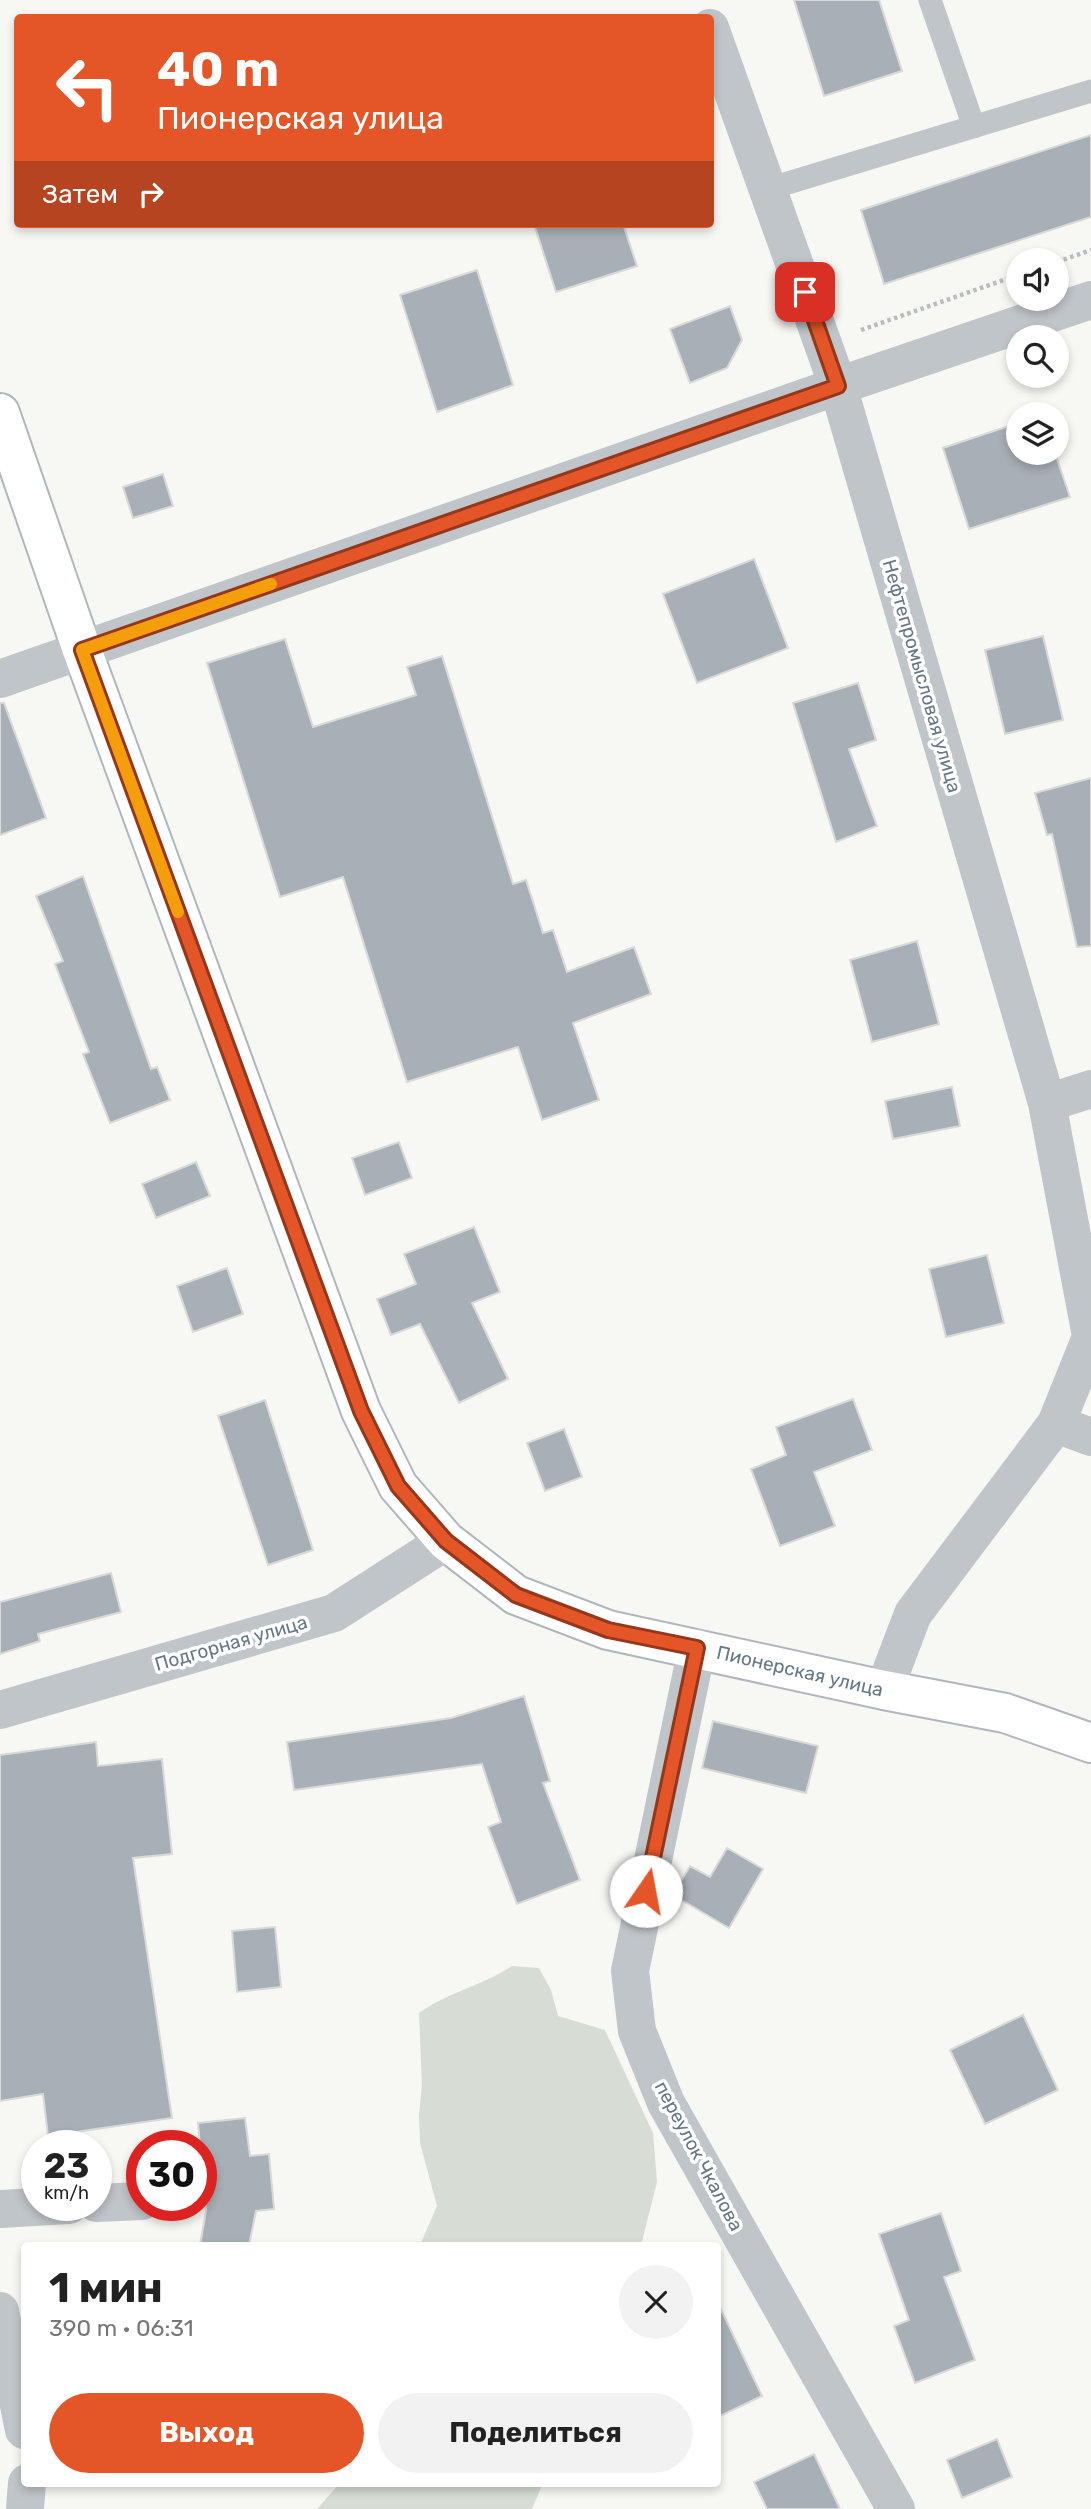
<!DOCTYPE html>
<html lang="ru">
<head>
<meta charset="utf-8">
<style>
	body { margin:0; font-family:Rubik,sans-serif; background:#f2f2f2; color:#222; height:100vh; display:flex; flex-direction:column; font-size:26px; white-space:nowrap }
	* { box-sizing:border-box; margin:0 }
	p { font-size:23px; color:#767676 }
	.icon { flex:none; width:38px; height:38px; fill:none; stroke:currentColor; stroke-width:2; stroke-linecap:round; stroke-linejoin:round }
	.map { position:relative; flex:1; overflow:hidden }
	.drawer { position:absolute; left:21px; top:2242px; width:700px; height:245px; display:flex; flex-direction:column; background:#fff; border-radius:7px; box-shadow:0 4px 10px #0003 }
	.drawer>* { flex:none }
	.guide { position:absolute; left:14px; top:14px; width:700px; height:214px; border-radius:7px; box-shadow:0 4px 10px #0003; background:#e45528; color:#fff; overflow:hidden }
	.fabs { position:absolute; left:1006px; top:248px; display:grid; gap:14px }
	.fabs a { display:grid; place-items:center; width:63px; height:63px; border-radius:50%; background:#fff; box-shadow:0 4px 10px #0003; font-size:35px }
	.speed { position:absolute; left:21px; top:2130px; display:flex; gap:14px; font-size:35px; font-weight:700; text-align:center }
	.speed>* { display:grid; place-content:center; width:91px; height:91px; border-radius:50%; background:#fff; box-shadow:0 4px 10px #0003; line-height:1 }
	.speed small { font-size:18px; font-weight:400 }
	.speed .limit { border:10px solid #d22; background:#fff; color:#111 }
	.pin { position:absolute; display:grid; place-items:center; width:60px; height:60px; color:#fff; margin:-30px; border-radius:14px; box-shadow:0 4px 10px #0006 }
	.me { position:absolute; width:77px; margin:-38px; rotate:12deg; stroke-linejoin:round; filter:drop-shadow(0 0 5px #0008) }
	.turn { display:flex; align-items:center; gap:24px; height:147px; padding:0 28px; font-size:32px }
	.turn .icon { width:91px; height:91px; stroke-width:2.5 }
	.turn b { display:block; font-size:49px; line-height:60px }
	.then { display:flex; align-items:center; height:66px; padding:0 28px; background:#0003; gap:14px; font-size:26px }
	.round { display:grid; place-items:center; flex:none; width:74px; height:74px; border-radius:37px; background:#f2f2f2 }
	.overview { display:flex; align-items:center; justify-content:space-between; height:119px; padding:0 28px }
	h1 { font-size:42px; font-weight:700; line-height:52px }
	.primary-button { display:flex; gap:14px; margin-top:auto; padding:14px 28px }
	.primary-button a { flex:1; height:80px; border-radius:42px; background:#e45528; color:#fff; font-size:28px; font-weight:700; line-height:80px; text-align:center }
	.primary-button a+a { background:#f2f2f2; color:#222 }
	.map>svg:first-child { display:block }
	.green { fill:#d7dcd4 }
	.building { fill:#a7b0b6; stroke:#d9d9d7; stroke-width:2 }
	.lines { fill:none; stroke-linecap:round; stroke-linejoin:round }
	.secondary-casing { stroke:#b0b7bc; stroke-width:42 }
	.path { stroke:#b8bcbf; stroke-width:4.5; stroke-dasharray:3.5 3.5; stroke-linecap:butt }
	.service { stroke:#c0c5c9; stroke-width:23 }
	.minor { stroke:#c0c5c9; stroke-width:38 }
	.secondary { stroke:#fff; stroke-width:38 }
	.route-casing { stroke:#94371a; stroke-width:18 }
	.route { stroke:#e45528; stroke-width:12 }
	.slow { stroke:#f59e0b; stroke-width:12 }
	.labels { text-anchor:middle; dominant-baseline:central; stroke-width:7; stroke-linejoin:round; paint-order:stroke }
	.street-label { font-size:19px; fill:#667886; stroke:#fff }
</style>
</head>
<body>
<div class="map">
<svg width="1091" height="2509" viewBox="0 0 1091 2509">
	<rect width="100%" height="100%" fill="#f7f7f4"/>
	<path class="green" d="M512,1966L539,1968L551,1990L558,2016L605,2030L653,2133L657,2182L641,2245H420L437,2206L420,2143L419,2115L422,2085L419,2013C451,1991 482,1986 512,1966Z
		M340,2483H543L532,2509H317Z"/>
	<path class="building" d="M794,0H879L902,71L824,96Z
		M1091,135V217L884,284L861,210Z
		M534,224H623L637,266L556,292Z
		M477,270L513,385L437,412L400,295Z
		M730,306L742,340L727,368L690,383L670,329Z
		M1018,423V453H1055L1070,497L969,529L943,448Z
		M163,474L173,506L133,518L123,487Z
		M754,559L788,648L697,683L663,594Z
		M1043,636L1063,720L1005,734L985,650Z
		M285,639L313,727L416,695L407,667L442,656L513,884L526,880L543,933L553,930L567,972L634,947L651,994L573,1023L599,1100L542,1120L518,1047L407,1082L343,877L280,897L207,663Z
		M858,683L876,740L849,749L877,826L836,842L793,703Z
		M0,703H4L46,818L0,835Z
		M1091,778V946L1077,947L1052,834L1047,835L1035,793Z
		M83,876L151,1069L157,1067L170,1100L110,1123L83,1054L89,1052L55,964L63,961L36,896Z
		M917,941L939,1024L872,1042L850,960Z
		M952,1087L960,1126L893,1139L885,1101Z
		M399,1142L412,1178L365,1195L352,1158Z
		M196,1162L210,1196L156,1218L142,1184Z
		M474,1227L500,1292L472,1303L508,1379L459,1403L420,1324L391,1335L377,1299L416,1284L404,1254Z
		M987,1255L1004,1323L946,1337L929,1269Z
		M227,1268L243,1314L193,1332L177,1286Z
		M853,1399L872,1450L814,1472L835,1526L780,1546L751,1469L786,1455L776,1427Z
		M265,1400L313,1550L268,1565L218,1416Z
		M564,1429L582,1477L545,1491L527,1443Z
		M111,1573L121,1612L38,1634L40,1641L0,1654V1602Z
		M524,1696L550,1781L543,1783L580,1880L517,1904L488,1827L501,1822L482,1764L294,1790L287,1742L451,1718Z
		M713,1721L818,1746L806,1793L702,1768Z
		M96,1742L98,1766L162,1759L172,1854L133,1858L172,2118L48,2136L43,2094L0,2101V1755Z
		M727,1848L763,1869L729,1928L673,1895L690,1866L710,1877Z
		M275,1927L281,1987L237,1992L232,1931Z
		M1023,2015L1058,2090L985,2124L950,2050Z
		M245,2118L250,2156L269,2154L274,2209L256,2211L249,2245H200L206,2211L198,2123Z
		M941,2213L961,2271L944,2277L975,2360L915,2383L894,2326L909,2320L879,2234Z
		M718,2303L762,2396L718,2417Z
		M997,2439L1012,2477L962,2498L947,2460Z
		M814,2454L840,2509H767L754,2482Z"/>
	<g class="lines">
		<g class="secondary-casing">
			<path id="secondary" d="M0,413L82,650L361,1411L398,1486L446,1541L516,1595L608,1630L884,1690L1005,1713L1091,1743"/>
		</g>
		<path class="path" d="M1057,262L1091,250
			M861,330L1018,275"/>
		<path class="service" d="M930,0L974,127
			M768,189L1091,91"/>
		<path class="minor" d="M710,28L838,386L1047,1103L1091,1336
			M0,679L838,386L1091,300
			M1047,1103L1091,1089
			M1091,1337L1056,1424L1091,1437
			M697,1648L630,1971L637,2031L666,2103L896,2509
			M884,1690L913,1614L1056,1424
			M0,1710L334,1613L446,1541
			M96,2203L142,2201
			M0,2209L69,2205
			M0,2311L24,2430
			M25,2509L27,2483"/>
		<use href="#secondary" class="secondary"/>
	</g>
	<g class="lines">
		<g class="route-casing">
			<path id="route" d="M646,1891L697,1648L608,1630L516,1595L446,1541L398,1486L361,1411L82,650L838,386L805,292"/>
		</g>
		<use href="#route" class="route"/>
		<path class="slow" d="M178,912L82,650L271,584"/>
	</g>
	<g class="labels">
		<g class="street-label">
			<text transform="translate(922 676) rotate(74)">Нефтепромысловая улица</text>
			<text transform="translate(231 1643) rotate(-16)">Подгорная улица</text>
			<text transform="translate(800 1671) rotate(13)">Пионерская улица</text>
			<text transform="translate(699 2156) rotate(62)">переулок Чкалова</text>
		</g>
	</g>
</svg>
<div class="fabs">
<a><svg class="icon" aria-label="sound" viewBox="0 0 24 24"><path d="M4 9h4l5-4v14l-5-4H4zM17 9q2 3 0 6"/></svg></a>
<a><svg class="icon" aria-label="search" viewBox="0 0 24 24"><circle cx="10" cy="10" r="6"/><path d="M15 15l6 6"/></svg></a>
<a><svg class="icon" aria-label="layers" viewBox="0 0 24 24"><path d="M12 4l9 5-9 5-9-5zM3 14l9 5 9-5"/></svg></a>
</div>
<div class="speed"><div>23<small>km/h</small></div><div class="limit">30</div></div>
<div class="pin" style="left:805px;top:292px;background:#d93025"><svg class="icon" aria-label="arrive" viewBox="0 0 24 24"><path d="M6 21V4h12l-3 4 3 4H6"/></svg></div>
<svg class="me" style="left:646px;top:1891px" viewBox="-20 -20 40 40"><circle r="19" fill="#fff"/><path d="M0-13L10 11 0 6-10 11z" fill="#e45528"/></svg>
<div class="guide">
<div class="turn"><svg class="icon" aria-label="left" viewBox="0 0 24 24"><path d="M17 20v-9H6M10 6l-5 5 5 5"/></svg><div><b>40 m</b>Пионерская улица</div></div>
<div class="then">Затем<svg class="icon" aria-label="right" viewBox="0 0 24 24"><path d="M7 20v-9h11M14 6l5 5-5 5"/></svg></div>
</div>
<section class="drawer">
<div class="overview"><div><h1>1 мин</h1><p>390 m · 06:31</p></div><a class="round"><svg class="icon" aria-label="close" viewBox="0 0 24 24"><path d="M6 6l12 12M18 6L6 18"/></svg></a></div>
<div class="primary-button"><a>Выход</a><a>Поделиться</a></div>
</section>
</div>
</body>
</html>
